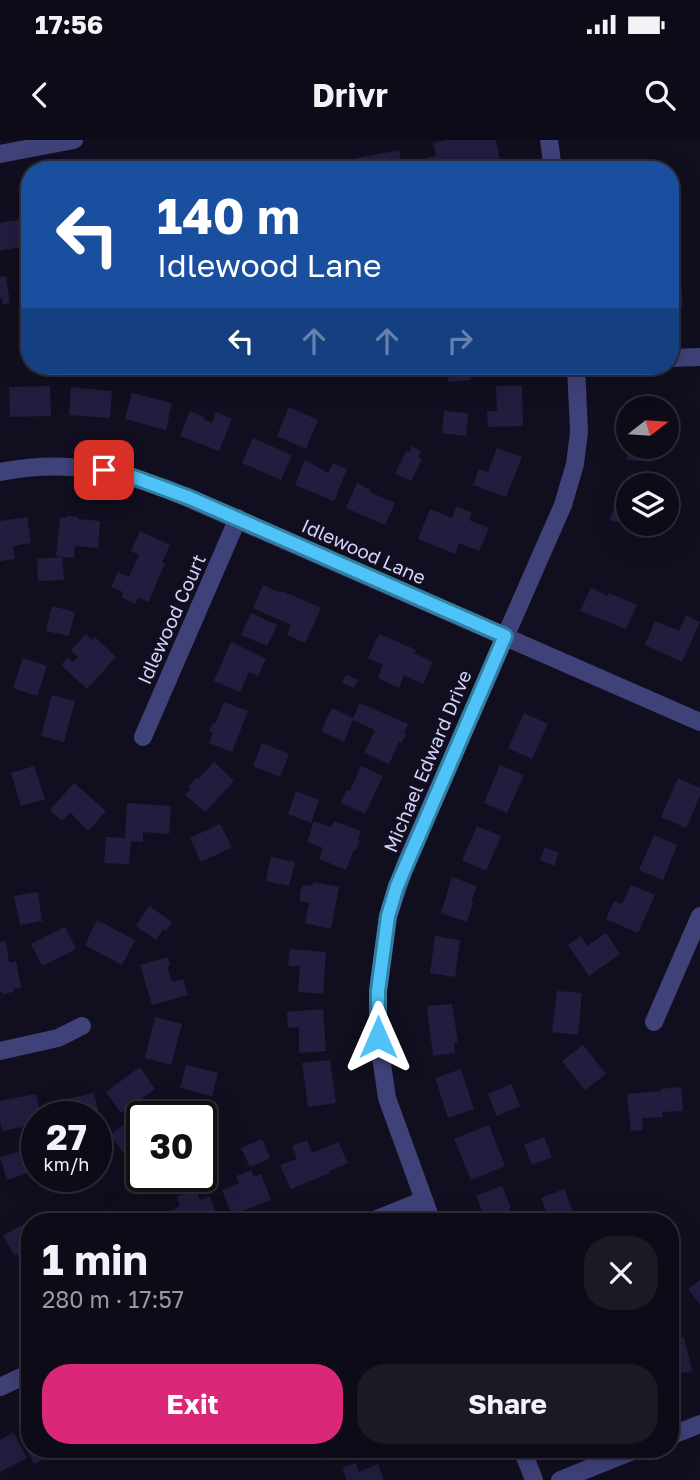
<!DOCTYPE html>
<html lang="en">
<head>
<meta charset="utf-8">
<style>
	body { margin:0; font-family:"Golos Text",sans-serif; background:#1b1924; color:#f1f3f6; height:100vh; display:flex; flex-direction:column; font-size:26px; white-space:nowrap }
	* { box-sizing:border-box; margin:0 }
	p { font-size:23px; color:#9a9ba1 }
	.icon { flex:none; width:38px; height:38px; fill:none; stroke:currentColor; stroke-width:2; stroke-linecap:round; stroke-linejoin:round }
	.map { position:relative; flex:1; overflow:hidden }
	.sheet { position:absolute; left:21px; top:1073px; width:658px; height:245px; display:flex; flex-direction:column; background:#0d0b17; border-radius:28px; box-shadow:0 7px 28px #0002,0 0 0 2px #2d2b36 }
	.sheet>* { flex:none }
	.guide { position:absolute; left:21px; top:21px; width:658px; height:214px; border-radius:28px; box-shadow:0 7px 28px #0002,0 0 0 2px #2d2b36; background:#1a4fa0; color:#fff; overflow:hidden }
	.needle { width:46px; rotate:73deg }
	.buttons { position:absolute; left:616px; top:256px; display:grid; gap:14px }
	.buttons a { display:grid; place-items:center; width:63px; height:63px; border-radius:50%; background:#0d0b17; box-shadow:0 7px 28px #0002,0 0 0 2px #2d2b36; font-size:35px }
	.speed { position:absolute; left:21px; top:961px; display:flex; gap:14px; font-size:35px; font-weight:700; text-align:center }
	.speed>* { display:grid; place-content:center; width:91px; height:91px; border-radius:50%; background:#0d0b17; box-shadow:0 7px 28px #0002,0 0 0 2px #2d2b36; line-height:1 }
	.speed small { font-size:18px; font-weight:400 }
	.speed .limit { border:4px solid #111; border-radius:10px; background:#fff; color:#111 }
	.pin { position:absolute; display:grid; place-items:center; width:60px; height:60px; color:#fff; margin:-30px; border-radius:14px; box-shadow:0 4px 10px #0006 }
	.me { position:absolute; width:77px; margin:-38px; rotate:0deg; stroke-linejoin:round; filter:drop-shadow(0 0 5px #0008) }
	.turn { display:flex; align-items:center; gap:24px; height:147px; padding:0 21px; font-size:32px }
	.turn .icon { width:91px; height:91px; stroke-width:2.5 }
	.turn b { display:block; font-size:49px; line-height:60px }
	.lanes { display:flex; align-items:center; height:66px; padding:0 21px; background:#0003; justify-content:center; gap:35px; direction:ltr }
	.lanes .off { opacity:.35 }
	.round { display:grid; place-items:center; flex:none; width:74px; height:74px; border-radius:28px; background:#1b1924 }
	.headline { display:flex; align-items:center; justify-content:space-between; height:119px; padding:0 21px }
	h1 { font-size:42px; font-weight:700; line-height:52px }
	.primary-button { display:flex; gap:14px; margin-top:auto; padding:14px 21px }
	.primary-button a { flex:1; height:80px; border-radius:28px; background:#db2777; color:#fff; font-size:28px; font-weight:700; line-height:80px; text-align:center }
	.primary-button a+a { background:#1b1924; color:#f1f3f6 }
	.status { display:flex; justify-content:space-between; align-items:center; height:49px; padding:0 35px; background:#0d0b17; direction:ltr }
	.status svg { height:19px; fill:currentColor }
	header { display:flex; justify-content:space-between; align-items:center; height:91px; padding:0 21px; background:#0d0b17; font-size:32px; font-weight:700 }
	.map>svg:first-child { display:block }
	.building { fill:#221d3e }
	.lines { fill:none; stroke-linecap:round; stroke-linejoin:round }
	.minor { stroke:#3f4179; stroke-width:18 }
	.route-casing { stroke:#337fa1; stroke-width:18 }
	.route { stroke:#4fc3f7; stroke-width:12 }
	.labels { text-anchor:middle; dominant-baseline:central; stroke-width:7; stroke-linejoin:round; paint-order:stroke }
	.street-label { font-size:19px; fill:#d4d2fa; stroke:#110f1f }
</style>
</head>
<body>
<div class="status"><b>17:56</b><svg viewBox="0 0 49 12"><path d="M0 12V9h3v3zM5 12V6h3v6zM10 12V3h3v9zM15 12V0h3v12zM26 1h20v11H26zM47 4h2v5h-2z"/></svg></div>
<header><svg class="icon" aria-label="back" viewBox="0 0 24 24"><path d="M15 5l-7 7 7 7"/></svg>Drivr<svg class="icon" aria-label="search" viewBox="0 0 24 24"><circle cx="10" cy="10" r="6"/><path d="M15 15l6 6"/></svg></header>
<div class="map">
<svg width="700" height="1340" viewBox="0 0 700 1340">
	<rect width="100%" height="100%" fill="#110f1f"/>
	<path class="building" d="M446,0H496L502,30H458L457,25L438,29V26L429,28L427,17L436,16L433,3Z
		M399,10L403,30H359L357,18Z
		M336,20L337,30H297V28Z
		M29,78L30,105L0,111V83Z
		M6,136L10,163L3,165L2,158H0V137Z
		M681,141L683,167L670,168V142Z
		M447,226H470L471,240L448,242Z
		M50,246L51,276L10,277L9,247Z
		M496,246H522L523,286L488,287L487,271H497Z
		M71,247L112,251L110,278L69,275Z
		M132,253L172,263L166,290L125,279Z
		M289,267L318,280L306,309L277,296Z
		M190,271L204,277L203,279L212,283L216,272L232,279L219,311L180,296Z
		M444,271L468,273L466,296L442,293Z
		M253,298L292,315L281,340L242,323Z
		M412,306L421,311L418,317L422,319L411,341L395,334L406,311L409,313Z
		M628,306H653V322L627,320Z
		M497,308L522,317L506,357L473,345L479,329L488,332Z
		M305,320L328,333L333,323L347,329L334,361L295,345Z
		M622,341L634,344L628,345V383H636L635,387L610,380Z
		M357,343L371,350L370,352L395,363L385,385L346,368Z
		M457,366L472,373L469,380L489,388L479,411L459,403L455,414L418,399L430,369L452,378Z
		M67,376L78,377V379L100,381L98,408L75,406L74,418L56,416L60,378H66Z
		M27,377L31,403L13,406L15,419L0,421V381Z
		M140,391L170,405L162,422L165,424L148,462L138,457L135,464L121,457L123,452L111,447L118,432L129,437L139,415L131,411Z
		M62,417L64,440L38,441L37,419Z
		M263,445L280,453L282,451L321,468L305,503L287,495L291,485L253,468Z
		M591,448L608,456L609,453L637,465L626,489L580,471Z
		M52,466L75,472L69,496L46,491Z
		M251,473L277,485L267,506L241,495Z
		M686,475L700,482L682,522L645,505L655,481L679,491Z
		M86,494L92,500L95,497L116,517L87,549L61,525L68,518L73,522L78,517L71,510Z
		M379,494L416,510L414,513L433,522L423,544L404,535L399,548L378,538L383,525L368,518Z
		M231,502L266,519L258,536L249,532L240,552L214,541Z
		M23,518L47,526L37,556L13,548Z
		M346,535L358,540L354,548L342,543Z
		M52,555L75,561L64,602L41,596Z
		M224,562L248,571L232,612L209,603L213,593L209,591L213,583L215,584Z
		M360,563L408,584L404,593L406,594L402,603L399,602L389,624L364,613L375,590L353,580L344,602L321,591L332,568L353,578Z
		M524,573L548,584L532,619L508,608Z
		M262,603L289,614L280,637L253,626Z
		M214,622L234,641L205,672L185,655L191,649L189,646L196,638L198,639Z
		M500,625L524,635L507,673L484,663Z
		M34,626L45,659L21,666L11,633Z
		M361,626L383,636L365,674L341,663L347,650L350,651Z
		M678,638L700,648V656L686,688L661,677Z
		M74,643L106,671L88,691L70,672L62,681L50,670Z
		M296,651L319,660L311,683L288,674Z
		M127,663L171,666L169,694L143,692V702L131,701L129,724L104,723L106,697L125,698Z
		M314,681L331,687L334,681L361,691L358,699L360,700L356,710H354L346,730L319,719L323,708L307,702Z
		M220,684L232,707L201,722L190,698Z
		M477,686L501,696L486,731L462,720Z
		M654,695L677,705L663,740L639,730Z
		M545,707L559,713L554,726L540,720Z
		M271,717L295,722L289,746L266,741Z
		M452,737L477,746L471,763H473L467,782L441,773Z
		M313,742L339,747L331,789L305,783L309,763L299,761L302,745L312,746Z
		M631,745L655,755L638,793L606,779L614,761L622,764Z
		M38,752L42,781L20,785L14,756Z
		M149,766L172,782L166,791L163,789L156,800L136,786Z
		M97,780L135,800L122,825L85,805Z
		M65,787L76,809L42,826L31,804Z
		M606,793L620,814L589,836L568,805L581,796L587,806Z
		M435,796L460,800L455,837L430,833Z
		M6,801L9,823L16,821L21,848L13,849L14,852L2,854V852H0V802Z
		M290,809L326,812L323,854L298,852L300,826H288Z
		M168,817L170,825L167,826L172,842L183,839L188,855L152,865L140,825Z
		M557,851L582,853L578,895L552,892Z
		M452,864L458,903H454L455,913L433,916L427,866Z
		M323,869L326,911L299,913V887L288,888L287,872Z
		M155,877L182,884L171,925L145,918Z
		M583,905L606,934L585,950L562,921Z
		M330,920L336,963L308,967L302,923Z
		M186,925L218,933L212,956L180,948Z
		M140,927L155,949L121,973L106,952Z
		M461,929L474,969L448,978L435,938Z
		M511,944L520,966L497,976L488,954Z
		M681,947L683,971L662,972L663,977L642,978L643,990L631,991L627,954L661,951V949Z
		M94,953L100,979L96,980V976H56L53,962Z
		M36,954L41,976H37V984L2,991L0,980V961Z
		M132,979L142,993V1000L124,1013L110,995Z
		M489,985L505,1026L471,1040L454,999Z
		M544,997L552,1017L532,1025L524,1005Z
		M262,999L270,1018L250,1027L241,1008Z
		M307,1000L312,1013L338,1002L348,1023L329,1031L330,1033L291,1049L280,1025L297,1019L292,1006Z
		M24,1010L31,1032L7,1040L0,1017Z
		M251,1030L254,1037L261,1034L271,1060L232,1075L222,1050L239,1043L236,1036Z
		M502,1046L511,1068L509,1069L514,1082H487L476,1056Z
		M195,1049L200,1060L209,1056L219,1078L211,1082H172L168,1072L180,1066L177,1057Z
		M564,1049L573,1072L550,1081L541,1058Z
		M25,1084L30,1094V1108L23,1111L27,1119L21,1122L17,1114L14,1115L3,1095Z
		M700,1140V1164L688,1149Z
		M684,1197L692,1231L670,1236V1200Z
		M30,1288V1309H46L50,1316L34,1324L19,1293Z
		M13,1293H14L27,1318L0,1332V1300Z
		M320,1309H345L347,1313L324,1321Z
		M437,1309H469L441,1320Z
		M356,1323L359,1332L378,1324L384,1340H347L342,1328Z"/>
	<g class="lines">
		<path class="minor" d="M549,0L553,30
			M0,14L74,0
			M670,218L700,217
			M0,332C62,320 108,328 167,349L700,582
			M143,597L238,378
			M654,882L700,776
			M0,911L58,898L82,886
			M369,1082L424,1060
			M432,1082L387,958L378,897V851L388,777L406,723L563,365L575,324L579,292L576,226
			M0,1247L30,1233
			M670,1296L700,1284
			M522,1309L534,1340
			M560,1340L638,1309"/>
	</g>
	<g class="lines">
		<g class="route-casing">
			<path id="route" d="M104,330L133,337L190,358L505,496L397,746L388,776L378,851V897"/>
		</g>
		<use href="#route" class="route"/>
	</g>
	<g class="labels">
		<g class="street-label">
			<text transform="translate(364 411) rotate(24)">Idlewood Lane</text>
			<text transform="translate(171 479) rotate(-66)">Idlewood Court</text>
			<text transform="translate(427 621) rotate(-67)">Michael Edward Drive</text>
		</g>
	</g>
</svg>
<div class="buttons">
<a><svg class="needle" viewBox="-14 -14 28 28"><path d="M0-13l5 13h-10z" fill="#e53935"/><path d="M0 13l5-13h-10z" fill="#9a9ba1"/></svg></a>
<a><svg class="icon" aria-label="layers" viewBox="0 0 24 24"><path d="M12 4l9 5-9 5-9-5zM3 14l9 5 9-5"/></svg></a>
</div>
<div class="speed"><div>27<small>km/h</small></div><div class="limit">30</div></div>
<div class="pin" style="left:104px;top:330px;background:#d93025"><svg class="icon" aria-label="arrive" viewBox="0 0 24 24"><path d="M6 21V4h12l-3 4 3 4H6"/></svg></div>
<svg class="me" style="left:378px;top:897px" viewBox="-20 -20 40 40"><path d="M0-17L14 15 0 8-14 15z" fill="#4fc3f7" stroke="#fff" stroke-width="4"/></svg>
<div class="guide">
<div class="turn"><svg class="icon" aria-label="left" viewBox="0 0 24 24"><path d="M17 20v-9H6M10 6l-5 5 5 5"/></svg><div><b>140 m</b>Idlewood Lane</div></div>
<div class="lanes"><svg class="icon" aria-label="left" viewBox="0 0 24 24"><path d="M17 20v-9H6M10 6l-5 5 5 5"/></svg><svg class="icon off" aria-label="ahead" viewBox="0 0 24 24"><path d="M12 20V5M6 11l6-6 6 6"/></svg><svg class="icon off" aria-label="ahead" viewBox="0 0 24 24"><path d="M12 20V5M6 11l6-6 6 6"/></svg><svg class="icon off" aria-label="right" viewBox="0 0 24 24"><path d="M7 20v-9h11M14 6l5 5-5 5"/></svg></div>
</div>
<section class="sheet">
<div class="headline"><div><h1>1 min</h1><p>280 m · 17:57</p></div><a class="round"><svg class="icon" aria-label="close" viewBox="0 0 24 24"><path d="M6 6l12 12M18 6L6 18"/></svg></a></div>
<div class="primary-button"><a>Exit</a><a>Share</a></div>
</section>
</div>
</body>
</html>
